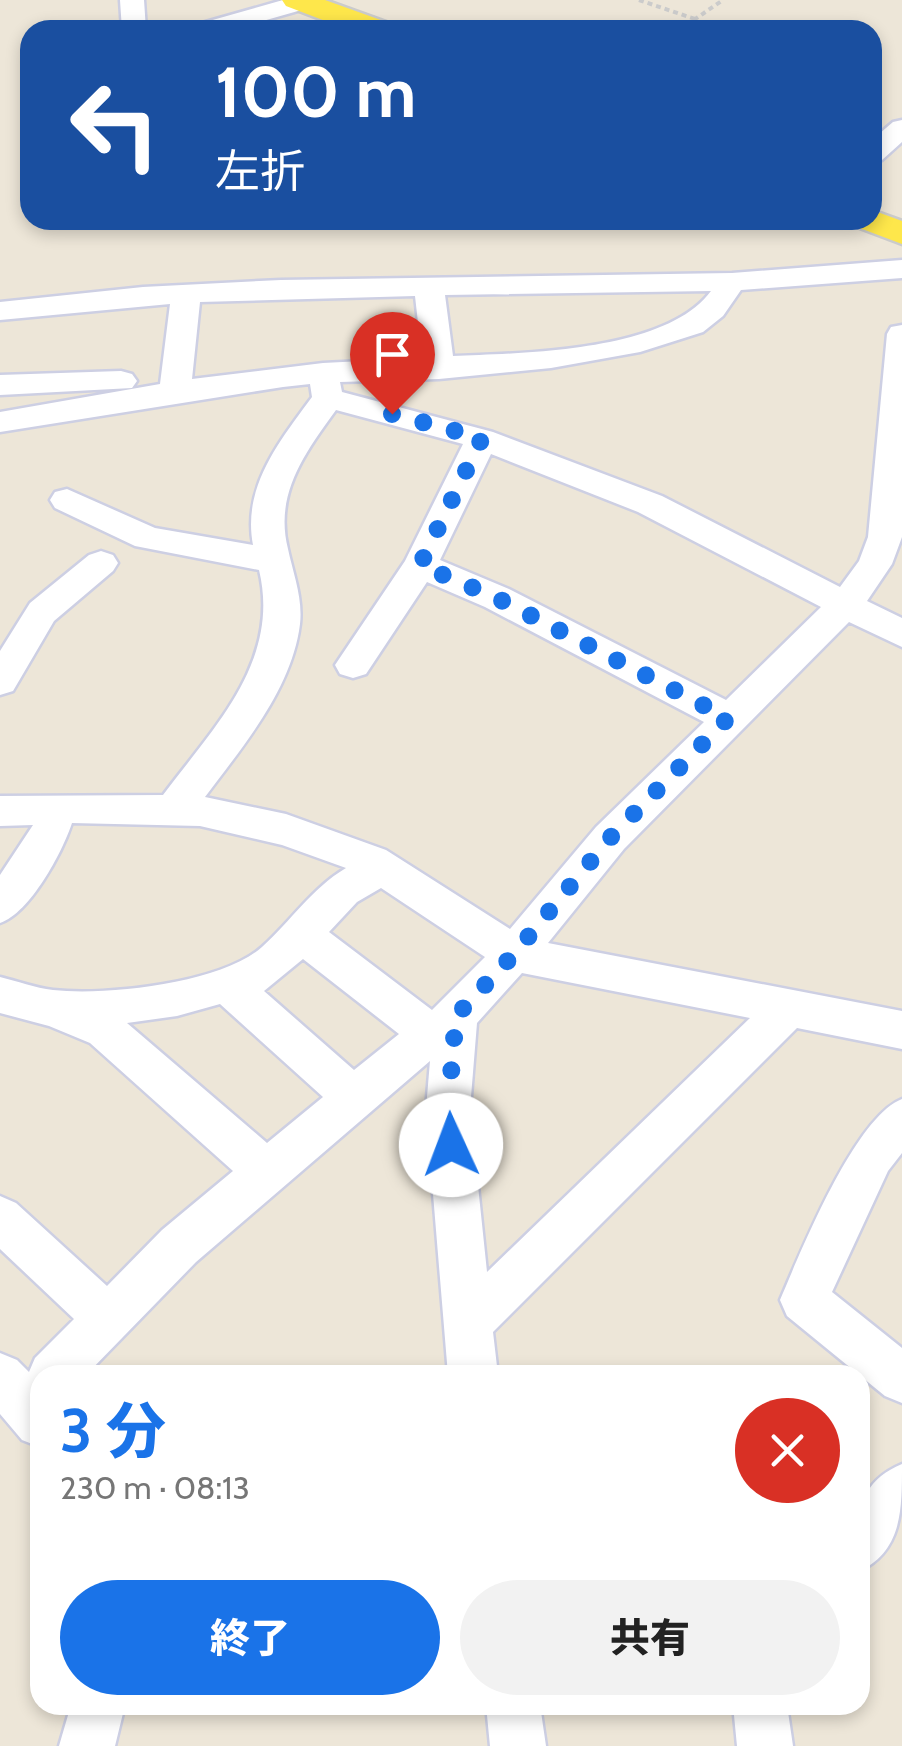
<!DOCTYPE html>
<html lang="ja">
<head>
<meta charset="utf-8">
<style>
	body { margin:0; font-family:Cabin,"Noto Sans JP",sans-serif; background:#f2f2f2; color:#222; height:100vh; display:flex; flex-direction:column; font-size:38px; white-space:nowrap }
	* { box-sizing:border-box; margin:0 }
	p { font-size:32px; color:#767676 }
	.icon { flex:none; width:55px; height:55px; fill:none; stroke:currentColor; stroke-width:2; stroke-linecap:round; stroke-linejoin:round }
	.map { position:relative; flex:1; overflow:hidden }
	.sheet { position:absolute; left:30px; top:1365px; width:840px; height:350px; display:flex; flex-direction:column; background:#fff; border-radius:30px; box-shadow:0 5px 15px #0003 }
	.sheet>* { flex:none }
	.guide { position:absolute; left:20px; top:20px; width:862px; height:210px; border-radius:30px; box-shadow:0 5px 15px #0003; background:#1a4fa0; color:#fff; overflow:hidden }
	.pin { position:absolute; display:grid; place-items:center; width:85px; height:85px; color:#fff; margin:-102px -42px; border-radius:50% 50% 50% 0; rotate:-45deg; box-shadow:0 0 10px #0007 }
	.pin .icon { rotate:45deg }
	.me { position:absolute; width:110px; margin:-55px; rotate:358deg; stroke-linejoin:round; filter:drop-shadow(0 0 8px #0008) }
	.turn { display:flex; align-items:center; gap:35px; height:210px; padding:0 30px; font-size:45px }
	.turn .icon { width:130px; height:130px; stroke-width:2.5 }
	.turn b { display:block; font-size:70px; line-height:85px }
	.round { display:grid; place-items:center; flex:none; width:105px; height:105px; border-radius:52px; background:#f2f2f2 }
	.overview { display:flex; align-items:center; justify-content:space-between; height:170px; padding:0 30px }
	h1 { font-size:60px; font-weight:800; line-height:75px; color:#1a73e8 }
	.cta { display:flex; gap:20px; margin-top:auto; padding:20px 30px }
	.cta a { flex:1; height:115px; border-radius:60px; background:#1a73e8; color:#fff; font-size:40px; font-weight:800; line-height:115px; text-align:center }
	.cta a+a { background:#f2f2f2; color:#222 }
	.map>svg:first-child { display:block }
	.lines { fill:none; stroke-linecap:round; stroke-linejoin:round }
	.minor-casing { stroke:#cdcfe3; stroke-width:5 }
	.major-casing { stroke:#cbcbcb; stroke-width:5 }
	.path { stroke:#cbcbcb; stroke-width:4; stroke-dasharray:5 4; stroke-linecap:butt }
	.minor { fill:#fff; fill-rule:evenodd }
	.major { fill:#fee74b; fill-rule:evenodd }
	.route { stroke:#1a73e8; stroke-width:18; stroke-dasharray:0 32.4 }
</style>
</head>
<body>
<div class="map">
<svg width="902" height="1746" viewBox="0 0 902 1746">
	<rect width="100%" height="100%" fill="#ede6d8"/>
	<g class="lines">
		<g class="minor-casing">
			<path id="minor" d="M120,0H144L146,30H122Z
				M283,0L315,2L312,7L231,30H192L195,25Z
				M902,120V142L882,160L872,162V140L893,122Z
				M902,260V278L741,290L723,316L703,332L640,352L551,368L439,379L340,382L342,392L493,432L662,496L840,587L859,561L868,537L887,334L891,327L902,325V537L892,564L867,601L902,618V647L849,622L624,849L548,943L902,1011V1049L797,1028L493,1332L498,1375H448L426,1109L430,1061L196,1262L86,1375H40V1447L22,1440L0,1414V1353L17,1360L29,1372L35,1358L74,1319L0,1249V1196L16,1203L107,1286L162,1230L233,1171L90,1043L49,1026L0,1013V977C17,981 35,988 53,990C107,996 221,983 262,947C291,921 312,888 346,868L282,845L200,826L72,823C62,853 30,913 0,923V875L33,825L0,826V796L163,795C214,727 281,661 259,570L135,546L55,508L50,500L55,492L67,489L155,528L253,545C242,487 279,442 312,397L310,384L283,387L0,432V412L160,384L170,304L0,320V302L143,287L281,280L732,273ZM711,291C666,352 524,353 453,356L445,295ZM415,296L422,358L323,363L192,379L200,302ZM336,410L463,444L405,561L335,665L340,674L353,678L366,674L427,582L485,607L704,722L596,827L510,929L386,850L286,814L205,797C243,746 292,689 300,624C303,598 293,573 288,549C274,494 305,453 336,410ZM491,454L638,512L821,607L726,700L509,589L440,560ZM381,888L485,957L432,1010L329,932L357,902ZM303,959L399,1034L354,1070L264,991ZM522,973L750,1018L487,1272L470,1109L477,1023ZM220,1004L323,1097L267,1143L127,1023L177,1016Z
				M121,371L132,374L137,381L132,388L0,395V375Z
				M101,551L113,555L118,563L113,571L54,621L13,691L0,695V651L30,603L89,555Z
				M902,1099V1153L888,1171L832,1292L902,1348V1403L885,1396L787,1316L780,1300C801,1251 855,1117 902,1099Z
				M902,1464C902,1511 902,1550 860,1571C860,1524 850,1486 902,1464Z
				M71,1705H125L115,1746H59Z
				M486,1705H540L546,1746H490Z
				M733,1705H787L793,1746H737Z"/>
		</g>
		<g class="major-casing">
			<path id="major" d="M282,0H325L389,23L394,30H349L286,6Z
				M872,210L902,221V244L857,227L851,220H872Z"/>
		</g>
		<path class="path" d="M639,0L695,19
			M679,30L723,0"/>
		<use href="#minor" class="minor"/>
		<use href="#major" class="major"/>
	</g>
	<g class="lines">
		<path class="route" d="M392,414L482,438L420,565L497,598L728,718L610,838L514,954L456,1016L448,1109L451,1145"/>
	</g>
</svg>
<div class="pin" style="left:392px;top:414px;background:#d93025"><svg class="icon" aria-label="arrive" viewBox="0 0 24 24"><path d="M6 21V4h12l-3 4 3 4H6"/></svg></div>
<svg class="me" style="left:451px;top:1145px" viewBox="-20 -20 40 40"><circle r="19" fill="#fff"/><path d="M0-13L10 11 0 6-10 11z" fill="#1a73e8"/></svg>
<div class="guide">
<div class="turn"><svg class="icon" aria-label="left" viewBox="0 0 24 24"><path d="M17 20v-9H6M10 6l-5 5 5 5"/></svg><div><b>100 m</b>左折</div></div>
</div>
<section class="sheet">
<div class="overview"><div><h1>3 分</h1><p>230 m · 08:13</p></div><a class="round" style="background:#d93025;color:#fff"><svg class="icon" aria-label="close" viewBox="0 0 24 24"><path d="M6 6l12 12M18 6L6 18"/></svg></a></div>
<div class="cta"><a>終了</a><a>共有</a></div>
</section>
</div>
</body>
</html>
